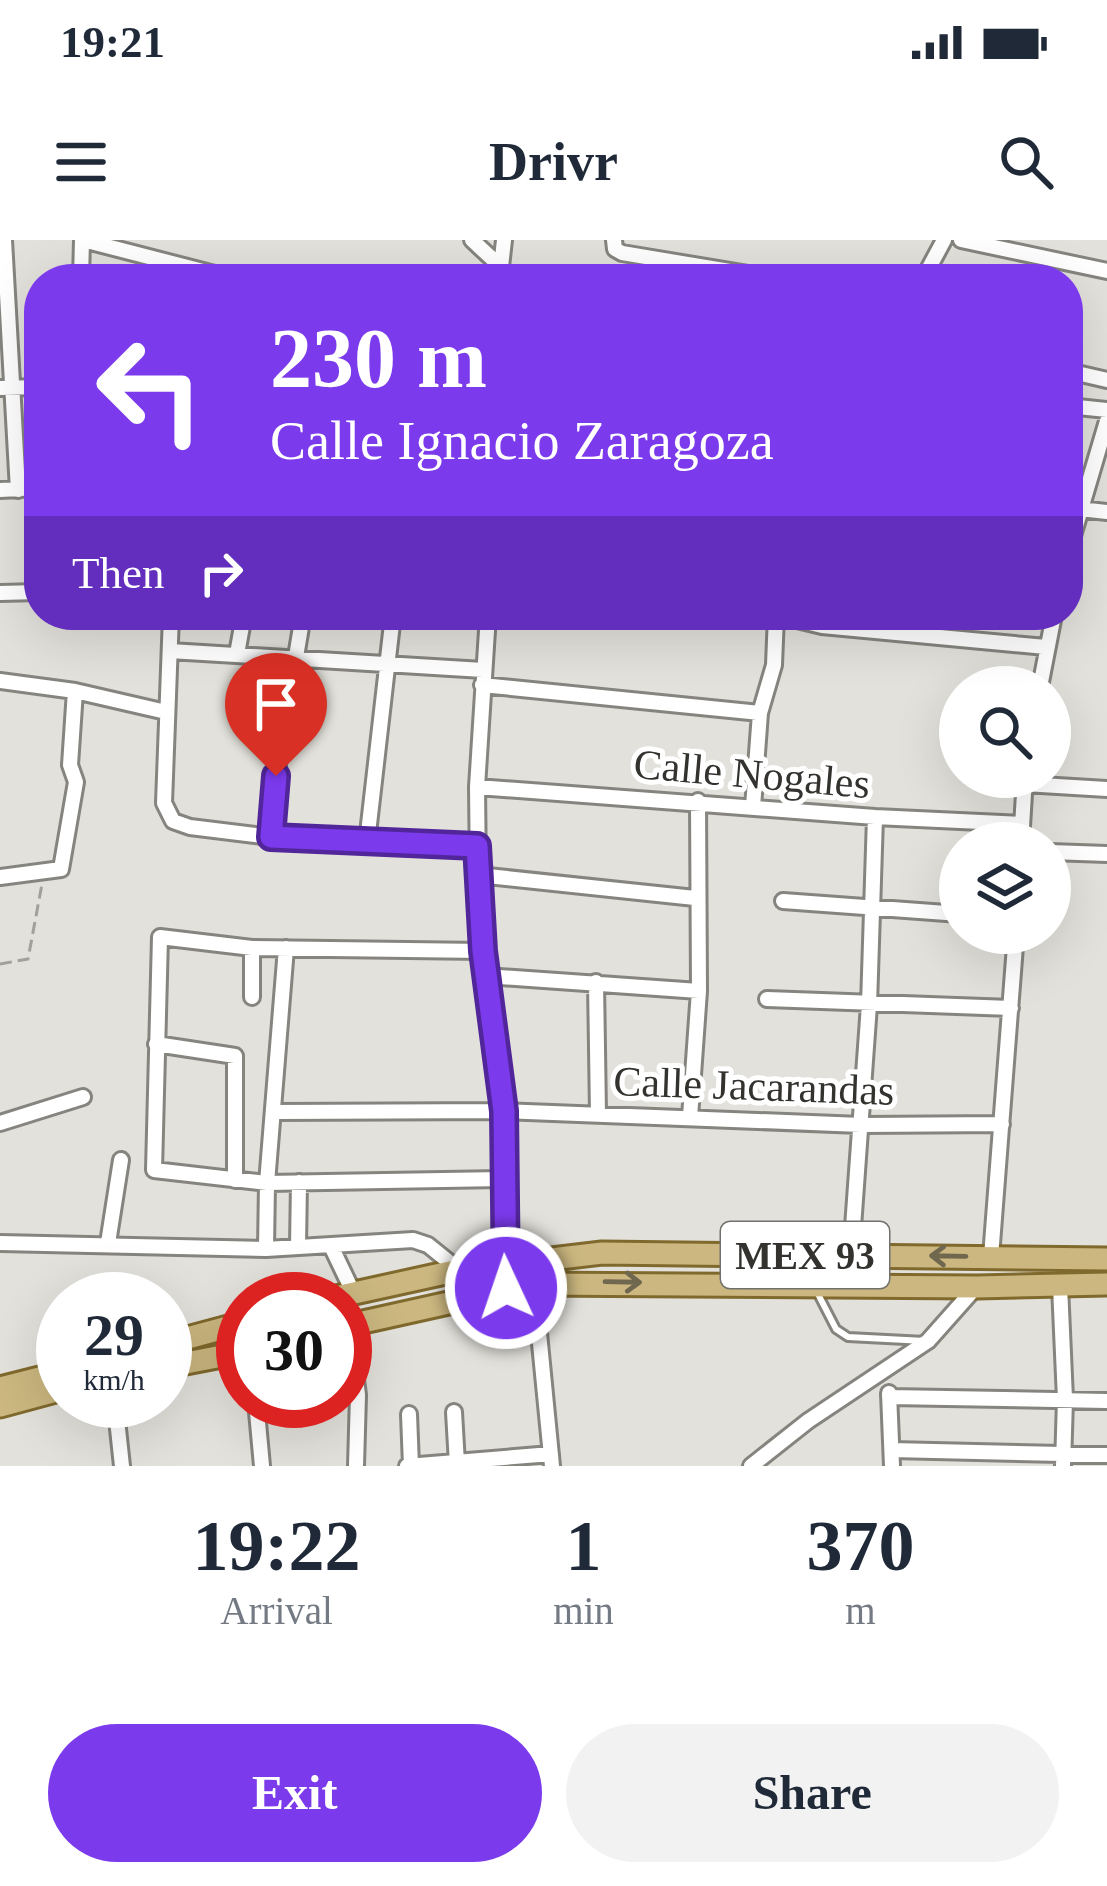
<!DOCTYPE html>
<html lang="en">
<head>
<meta charset="utf-8">
<style>
	body { margin:0; font-family:Georgia,serif; background:#f2f2f3; color:#1f2937; height:100vh; display:flex; flex-direction:column; font-size:45px; white-space:nowrap }
	* { box-sizing:border-box; margin:0 }
	p { font-size:39px; color:#747a83 }
	.icon { flex:none; width:66px; height:66px; fill:none; stroke:currentColor; stroke-width:2; stroke-linecap:round; stroke-linejoin:round }
	.map { position:relative; height:1226px; overflow:hidden }
	.details { display:flex; flex-direction:column; background:#fff; flex:1 }
	.details>* { flex:none }
	.top-card { position:absolute; left:24px; top:24px; width:1059px; height:366px; border-radius:48px; box-shadow:0 12px 48px #0002; background:#7c3aed; color:#fff; overflow:hidden }
	.buttons { position:absolute; left:939px; top:426px; display:grid; gap:24px }
	.buttons a { display:grid; place-items:center; width:132px; height:132px; border-radius:50%; background:#fff; box-shadow:0 12px 48px #0002; font-size:60px }
	.speed { position:absolute; left:36px; top:1032px; display:flex; gap:24px; font-size:60px; font-weight:700; text-align:center }
	.speed>* { display:grid; place-content:center; width:156px; height:156px; border-radius:50%; background:#fff; box-shadow:0 12px 48px #0002; line-height:1 }
	.speed small { font-size:30px; font-weight:400 }
	.speed .limit { border:18px solid #d22; background:#fff; color:#111 }
	.pin { position:absolute; display:grid; place-items:center; width:102px; height:102px; color:#fff; margin:-123px -51px; border-radius:50% 50% 50% 0; rotate:-45deg; box-shadow:0 0 12px #0007 }
	.pin .icon { rotate:45deg }
	.me { position:absolute; width:132px; margin:-66px; rotate:357deg; stroke-linejoin:round; filter:drop-shadow(0 0 9px #0008) }
	.turn { display:flex; align-items:center; gap:42px; height:252px; padding:0 48px; font-size:54px }
	.turn .icon { width:156px; height:156px; stroke-width:2.5 }
	.turn b { display:block; font-size:84px; line-height:102px }
	.then { display:flex; align-items:center; height:114px; padding:0 48px; background:#0003; gap:24px; font-size:45px }
	.eta { display:flex; justify-content:space-evenly; align-items:center; height:204px; text-align:center }
	.eta b { font-size:72px; font-weight:700; line-height:84px }
	.cta { display:flex; gap:24px; margin-top:auto; padding:24px 48px }
	.cta a { flex:1; height:138px; border-radius:72px; background:#7c3aed; color:#fff; font-size:48px; font-weight:700; line-height:138px; text-align:center }
	.cta a+a { background:#f2f2f3; color:#1f2937 }
	.status { display:flex; justify-content:space-between; align-items:center; height:84px; padding:0 60px; background:#fff; direction:ltr }
	.status svg { height:33px; fill:currentColor }
	header { display:flex; justify-content:space-between; align-items:center; height:156px; padding:0 48px; background:#fff; font-size:54px; font-weight:700 }
	.map>svg:first-child { display:block }
	.lines { fill:none; stroke-linecap:round; stroke-linejoin:round }
	.lane-casing { stroke:#86847e; stroke-width:12 }
	.street-casing { stroke:#86847e; stroke-width:20 }
	.primary-casing { stroke:#80692c; stroke-width:27 }
	.path { stroke:#a1a09b; stroke-width:3; stroke-dasharray:12 6; stroke-linecap:butt }
	.lane { stroke:#fff; stroke-width:6 }
	.street { stroke:#fff; stroke-width:14 }
	.primary { stroke:#cbb77f; stroke-width:21 }
	.oneway { stroke:#70674f }
	.route-casing { stroke:#51269a; stroke-width:30 }
	.route { stroke:#7c3aed; stroke-width:21 }
	.labels { text-anchor:middle; dominant-baseline:central; stroke-width:10; stroke-linejoin:round; paint-order:stroke }
	.shield { fill:#fff; stroke:#70706d; stroke-width:3 }
	.shield-label { font-size:39px; font-weight:bold; fill:#33322f }
	.street-label { font-size:42px; fill:#33322f; stroke:#fff }
</style>
</head>
<body>
<div class="status"><b>19:21</b><svg viewBox="0 0 49 12"><path d="M0 12V9h3v3zM5 12V6h3v6zM10 12V3h3v9zM15 12V0h3v12zM26 1h20v11H26zM47 4h2v5h-2z"/></svg></div>
<header><svg class="icon" aria-label="menu" viewBox="0 0 24 24"><path d="M4 6h16M4 12h16M4 18h16"/></svg>Drivr<svg class="icon" aria-label="search" viewBox="0 0 24 24"><circle cx="10" cy="10" r="6"/><path d="M15 15l6 6"/></svg></header>
<div class="map">
<svg width="1107" height="1226" viewBox="0 0 1107 1226">
	<rect width="100%" height="100%" fill="#e3e1db"/>
	<g class="lines">
		<g class="lane-casing">
			<path id="lane" d="M818,1054L836,1089L848,1097L925,1101"/>
		</g>
		<g class="street-casing">
			<path id="street" d="M4,0L18,250
				M83,0L234,39
				M472,0L501,27V39
				M614,0L615,9L622,13L778,39
				M961,0L1107,31
				M501,27L504,0
				M81,39L82,0
				M923,39L944,0
				M1068,131L1107,140
				M0,148L39,147
				M1068,166L1107,170
				M0,250L39,248
				M1080,269L1107,272
				M1068,313L1107,181
				M0,353L39,352
				M171,375L164,563L173,581L190,587L271,597L477,606
				M488,375L477,547L478,635L504,871L506,1048
				M776,375L822,386L1046,407
				M170,411L483,430
				M237,414L244,375
				M0,441L75,451L166,472
				M482,445L760,473
				M1040,447L1054,375
				M1024,544L1107,549
				M477,547L875,577L1021,584
				M753,567L760,473L774,425L776,375
				M271,597L276,536L303,375
				M367,602L393,375
				M1021,603L1025,537
				M1050,612L1107,614
				M478,635L695,658
				M0,637L61,629L76,542L70,525L75,451
				M783,661L960,674
				M483,711L252,708L160,697L154,930L267,943L502,939
				M486,736L699,751
				M596,742L598,874
				M252,757V708
				M767,759L1011,768
				M156,804L235,816V940
				M274,872L504,871L861,885L1002,884
				M690,877L699,751L698,561
				M0,883L83,857
				M0,1003L266,1009L413,1000L428,1005L459,1030
				M108,1003L121,920
				M298,1006L299,942
				M331,1006L353,1052
				M266,1009L267,943L286,708
				M851,1015L869,765L875,577
				M991,1017L1016,693
				M534,1042L552,1226
				M1060,1046L1065,1159L1063,1226
				M349,1085L358,1155L356,1226
				M889,1153L892,1226
				M889,1157L1107,1161
				M115,1161L122,1226
				M256,1161L262,1226
				M454,1172L457,1224
				M409,1174L411,1226
				M892,1210L1107,1215
				M407,1226L551,1214
				M751,1226L808,1181L928,1101L976,1047"/>
		</g>
		<g class="primary-casing">
			<path id="primary" d="M327,1059L459,1030L602,1013L1107,1019
				M345,1086L534,1044L977,1047L1107,1044
				M165,1104L243,1083
				M165,1127L243,1112
				M0,1148L63,1132
				M0,1166L63,1149"/>
		</g>
		<path class="path" d="M0,724L28,719L42,644"/>
		<use href="#lane" class="lane"/>
		<use href="#street" class="street"/>
		<use href="#primary" class="primary"/>
	</g>
	<defs><path id="oneway-shaft" d="M-6 0H5M1.5-3L5.5 0L1.5 3" fill="none" stroke-width="1.6" stroke-linecap="round" stroke-linejoin="round" transform="scale(3)"/></defs>
	<g class="oneway">
		<use href="#oneway-shaft" transform="translate(948 1016) rotate(-179)"/>
		<use href="#oneway-shaft" transform="translate(623 1042) rotate(1)"/>
	</g>
	<g class="lines">
		<g class="route-casing">
			<path id="route" d="M276,536L271,597L477,606L483,711L504,871L506,1048"/>
		</g>
		<use href="#route" class="route"/>
	</g>
	<g class="labels">
		<rect class="shield" x="721" y="982" width="168" height="66" rx="9"/>
		<g class="shield-label">
			<text x="805" y="1015">MEX 93</text>
		</g>
		<g class="street-label">
			<text transform="translate(752 534) rotate(5)">Calle Nogales</text>
			<text transform="translate(754 846) rotate(2)">Calle Jacarandas</text>
		</g>
	</g>
</svg>
<div class="buttons">
<a><svg class="icon" aria-label="search" viewBox="0 0 24 24"><circle cx="10" cy="10" r="6"/><path d="M15 15l6 6"/></svg></a>
<a><svg class="icon" aria-label="layers" viewBox="0 0 24 24"><path d="M12 4l9 5-9 5-9-5zM3 14l9 5 9-5"/></svg></a>
</div>
<div class="speed"><div>29<small>km/h</small></div><div class="limit">30</div></div>
<div class="pin" style="left:276px;top:536px;background:#d93025"><svg class="icon" aria-label="arrive" viewBox="0 0 24 24"><path d="M6 21V4h12l-3 4 3 4H6"/></svg></div>
<svg class="me" style="left:506px;top:1048px" viewBox="-20 -20 40 40"><circle r="17" fill="#7c3aed" stroke="#fff" stroke-width="3"/><path d="M0-11L8 9 0 5-8 9z" fill="#fff"/></svg>
<div class="top-card">
<div class="turn"><svg class="icon" aria-label="left" viewBox="0 0 24 24"><path d="M17 20v-9H6M10 6l-5 5 5 5"/></svg><div><b>230 m</b>Calle Ignacio Zaragoza</div></div>
<div class="then">Then<svg class="icon" aria-label="right" viewBox="0 0 24 24"><path d="M7 20v-9h11M14 6l5 5-5 5"/></svg></div>
</div>
</div>
<section class="details">
<div class="eta">
<div><b>19:22</b><p>Arrival</p></div>
<div><b>1</b><p>min</p></div>
<div><b>370</b><p>m</p></div>
</div>
<div class="cta"><a>Exit</a><a>Share</a></div>
</section>
</body>
</html>
